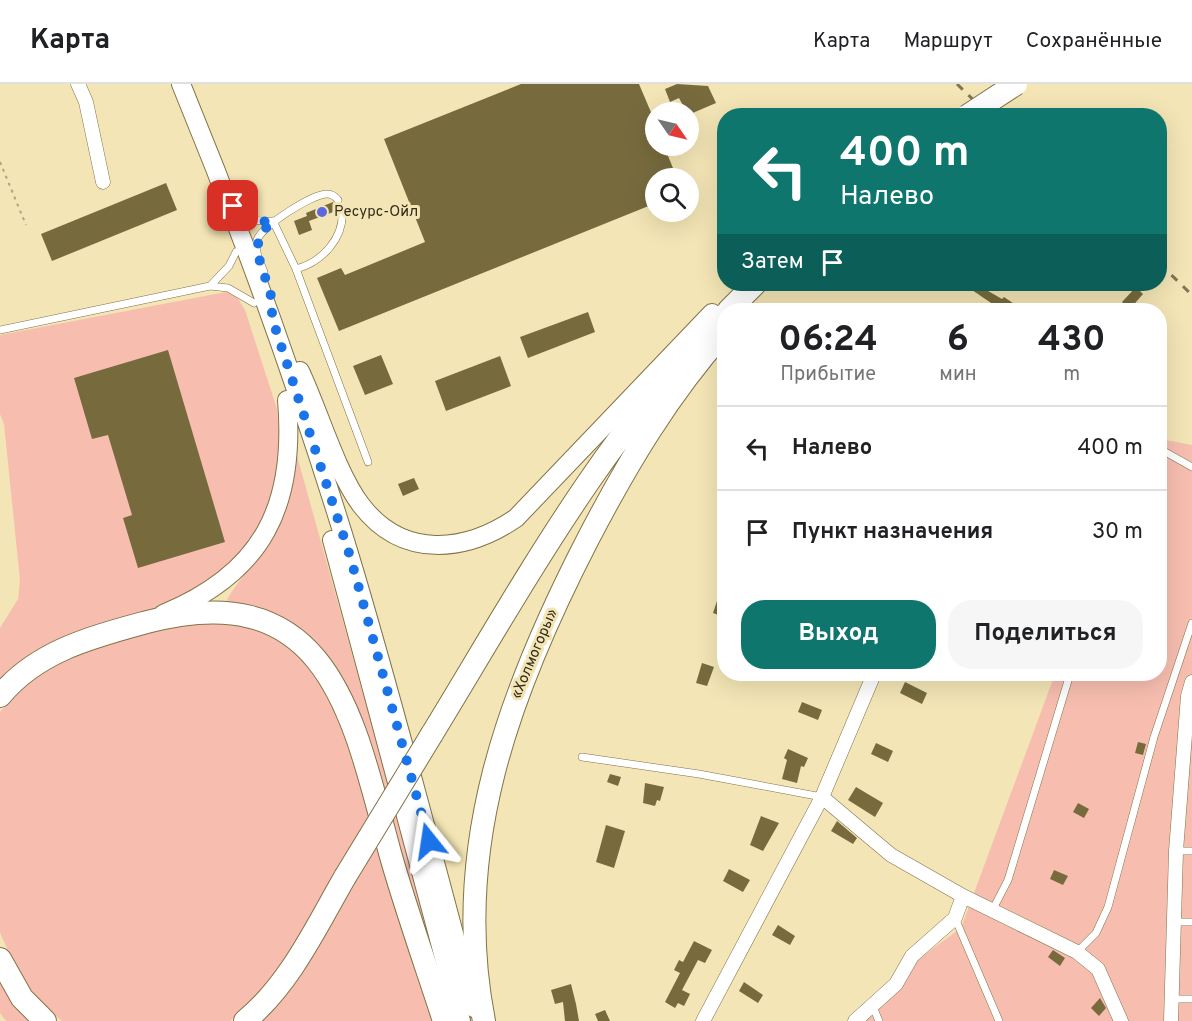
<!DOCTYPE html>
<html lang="ru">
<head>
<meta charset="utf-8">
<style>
	body { margin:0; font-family:Overpass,sans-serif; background:#f6f6f6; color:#202124; height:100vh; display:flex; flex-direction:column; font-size:22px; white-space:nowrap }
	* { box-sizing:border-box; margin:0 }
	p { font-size:20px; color:#757577 }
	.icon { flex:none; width:33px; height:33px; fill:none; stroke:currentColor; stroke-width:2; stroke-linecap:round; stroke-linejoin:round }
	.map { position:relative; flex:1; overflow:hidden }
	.drawer { position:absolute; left:717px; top:219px; width:450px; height:378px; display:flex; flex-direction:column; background:#fff; border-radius:24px; box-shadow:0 6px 24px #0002 }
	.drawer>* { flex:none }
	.guide { position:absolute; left:717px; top:24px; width:450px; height:183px; border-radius:24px; box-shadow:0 6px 24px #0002; background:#0f766e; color:#fff; overflow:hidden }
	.needle { width:39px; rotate:124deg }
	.controls { position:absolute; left:645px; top:18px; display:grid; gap:12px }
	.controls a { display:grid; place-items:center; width:54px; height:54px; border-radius:50%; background:#fff; box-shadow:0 6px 24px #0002; font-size:30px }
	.pin { position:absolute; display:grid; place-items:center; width:51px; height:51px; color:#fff; margin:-26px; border-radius:12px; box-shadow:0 3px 9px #0006 }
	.me { position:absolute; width:66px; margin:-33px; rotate:345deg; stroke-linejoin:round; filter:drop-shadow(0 0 4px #0008) }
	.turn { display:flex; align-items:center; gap:21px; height:126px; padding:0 24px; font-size:27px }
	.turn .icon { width:78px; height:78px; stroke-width:2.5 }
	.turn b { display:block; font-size:42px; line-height:51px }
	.then { display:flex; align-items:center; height:57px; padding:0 24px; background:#0003; gap:12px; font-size:22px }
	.eta { display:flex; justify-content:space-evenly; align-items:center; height:102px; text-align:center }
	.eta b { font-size:36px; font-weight:700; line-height:42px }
	.cta { display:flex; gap:12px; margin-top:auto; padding:12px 24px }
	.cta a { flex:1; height:69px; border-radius:24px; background:#0f766e; color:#fff; font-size:24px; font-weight:700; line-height:69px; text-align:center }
	.cta a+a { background:#f6f6f6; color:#202124 }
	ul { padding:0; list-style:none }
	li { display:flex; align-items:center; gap:18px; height:84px; padding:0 24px; border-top:2px solid #e0e0e0 }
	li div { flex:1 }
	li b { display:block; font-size:22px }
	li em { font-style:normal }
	header { display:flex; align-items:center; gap:36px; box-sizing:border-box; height:84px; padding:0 30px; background:#fff; border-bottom:2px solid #e0e0e0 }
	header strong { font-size:28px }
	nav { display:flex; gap:33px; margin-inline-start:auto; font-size:21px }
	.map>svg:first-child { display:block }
	.green { fill:#f7beb0 }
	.building { fill:#776b3e }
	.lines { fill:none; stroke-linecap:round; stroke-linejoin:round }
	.service-casing { stroke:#807347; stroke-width:8 }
	.minor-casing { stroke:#807347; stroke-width:15 }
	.secondary-casing { stroke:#807347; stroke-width:20 }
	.trunk-casing { stroke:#807347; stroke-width:24 }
	.path { stroke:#b0a57f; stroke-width:2; stroke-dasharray:3 4.5; stroke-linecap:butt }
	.service { stroke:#fff; stroke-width:7 }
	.minor { stroke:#fff; stroke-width:14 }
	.secondary { stroke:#fff; stroke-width:18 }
	.trunk { stroke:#fff; stroke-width:22 }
	.rail { stroke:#7f7657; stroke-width:3; stroke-dasharray:8 8; stroke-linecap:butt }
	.trunk-bridge-casing { stroke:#807347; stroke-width:24; stroke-linecap:butt }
	.trunk-bridge { stroke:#fff; stroke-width:22 }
	.route { stroke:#1a73e8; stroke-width:10; stroke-dasharray:0 18 }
	.poi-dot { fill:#5b68df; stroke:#f3e5b5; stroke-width:2 }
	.labels { text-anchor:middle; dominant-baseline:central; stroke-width:6; stroke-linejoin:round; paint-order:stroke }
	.poi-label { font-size:15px; fill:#322d1a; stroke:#f3e5b5; text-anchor:start }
	.street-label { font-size:15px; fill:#322d1a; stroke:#f3e5b5 }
</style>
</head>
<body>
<header>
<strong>Карта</strong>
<nav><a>Карта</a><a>Маршрут</a><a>Сохранённые</a></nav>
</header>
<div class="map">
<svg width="1192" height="937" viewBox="0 0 1192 937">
	<rect width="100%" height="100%" fill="#f3e5b5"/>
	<path class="green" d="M226,208L237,213L245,226L277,325L281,369L268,427L234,481L168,522L67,553L34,567L7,587L0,596V544L18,515L20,496L4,340L0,330V251Z
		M1160,355L1192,361V937H866L902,904L916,877L961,844L1055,590H1160Z
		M296,368L454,937L348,604L324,569L227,517C228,509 262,470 269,457C281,436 289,393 296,368Z
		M210,539C225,541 246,540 260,546C298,562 320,596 338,630L433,937H260L279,919L298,894L281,883L245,925L230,937H62C31,914 16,884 0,849V628L22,602L47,584L127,550Z
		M0,896L30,937H6L0,929Z"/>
	<path class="building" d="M521,0H639L656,40V62H664L677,94H656V119L339,247L317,194L341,184L345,191L425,158L384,55Z
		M677,0L708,2L716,19L688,31L679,14L670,18L665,5Z
		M166,99L177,126L52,177L41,150Z
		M333,118L338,122L336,127L309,137L312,146L299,151L294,137L307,132L306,129Z
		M976,200L1002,215L1004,213L1023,226H994L997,223L972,206Z
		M1136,203L1143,210L1130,225L1122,218Z
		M588,228L595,248L528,274L520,253Z
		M168,266L225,458L138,484L123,434L132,431L108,351L92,355L74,294Z
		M381,271L393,300L365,311L353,282Z
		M500,272L511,302L446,327L435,297Z
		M414,394L419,405L403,412L398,400Z
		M717,517L724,520V533L713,529Z
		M702,579L714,583L707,602L696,599Z
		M905,598L927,609L922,620L900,609Z
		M802,618L822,626L818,636L798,628Z
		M1138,658L1146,660L1143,671L1135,669Z
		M876,659L893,667L888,678L871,670Z
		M788,665L808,674L804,683L801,682L797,699L782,695L787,676L784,674Z
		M610,690L621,693L618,702L607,698Z
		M645,699L664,703L660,717L657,716L655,722L643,719Z
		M856,703L883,719L875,733L848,716Z
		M1078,719L1089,725L1084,734L1073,728Z
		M761,732L779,739L763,767L750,761Z
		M837,737L857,754L853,760L831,747Z
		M606,741L625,747L614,784L596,778Z
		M729,785L750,796L743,808L723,797Z
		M1054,786L1068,792L1063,801L1050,795Z
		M778,841L795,852L790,861L772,851Z
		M694,857L712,866L705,879L698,876L682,906L690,910L684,922L678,919L675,924L665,918L680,889L674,886L679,876L683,878Z
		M1053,866L1065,874L1060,882L1048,873Z
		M744,898L763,911L758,919L739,907Z
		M571,900L576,920L579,937H565L563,918L555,920L551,906Z
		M1100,914L1106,924L1099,932L1091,924Z
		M605,926L610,937H598L595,930Z"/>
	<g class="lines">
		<g class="service-casing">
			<path id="service" d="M238,126C249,137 258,138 273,137
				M273,137L296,185C322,178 345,154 342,125
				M296,185L368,378
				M264,188C260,178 254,166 257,156C262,142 312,110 327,110C332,110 335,112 338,116
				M210,202L229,182L236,168
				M0,246L210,202L228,204L254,219
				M1160,365L1192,383
				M582,673L699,690L822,713
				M1176,767H1192
				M993,825L1008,796L1070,590
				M955,834L999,937
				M1175,838H1192
				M1077,868L1096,849L1108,823L1154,653L1192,539
				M1171,915H1192
				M873,923L879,937"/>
		</g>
		<g class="minor-casing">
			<path id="minor" d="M78,0L86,18L103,98
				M822,713L891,771L963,812L1077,868L1098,885L1121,937
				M703,937L822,713L874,590
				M855,937L896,900L912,872L955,834L963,812
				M1171,937L1176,767L1188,612L1192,598"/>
		</g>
		<g class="secondary-casing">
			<path id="secondary" d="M181,0C245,155 301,312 350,473C395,622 433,773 474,924
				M300,287C319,327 336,388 361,421C403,476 466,468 516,434L712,229
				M332,456L461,937
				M163,530C263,489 296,422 287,316"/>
		</g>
		<g class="trunk-casing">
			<path id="trunk" d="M729,226L755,200
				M0,612C37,567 92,553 147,538C329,490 353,632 390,769C406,826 426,881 444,937
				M432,650C521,504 603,353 724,231
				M0,875L22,914L45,937
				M245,937C290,900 316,843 345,793
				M484,937C450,764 510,606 588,455C627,380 668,311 724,248"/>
		</g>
		<path class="path" d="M0,78L26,141"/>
		<use href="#service" class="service"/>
		<use href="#minor" class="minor"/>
		<use href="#secondary" class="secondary"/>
		<use href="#trunk" class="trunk"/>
		<path class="rail" d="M957,0L990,32
			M1160,180L1192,211"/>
		<g class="trunk-bridge-casing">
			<path id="trunk-bridge" d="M967,32L1016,0
				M345,793L432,650"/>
		</g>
		<use href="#trunk-bridge" class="trunk-bridge"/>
	</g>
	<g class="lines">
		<path class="route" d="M233,122C247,134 255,139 273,137L263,147L256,165L272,215V234L350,472L429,757"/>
	</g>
	<circle class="poi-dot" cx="322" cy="128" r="6"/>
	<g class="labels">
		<g class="poi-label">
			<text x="334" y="128">Ресурс-Ойл</text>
		</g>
		<g class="street-label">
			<text transform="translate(535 570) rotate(-67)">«Холмогоры»</text>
		</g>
	</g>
</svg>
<div class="controls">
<a><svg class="needle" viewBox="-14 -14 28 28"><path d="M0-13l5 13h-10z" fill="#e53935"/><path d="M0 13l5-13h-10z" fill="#757577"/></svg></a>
<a><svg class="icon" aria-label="search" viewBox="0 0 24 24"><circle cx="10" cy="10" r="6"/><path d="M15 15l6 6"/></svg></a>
</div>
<div class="pin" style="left:233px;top:122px;background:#d93025"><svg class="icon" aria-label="arrive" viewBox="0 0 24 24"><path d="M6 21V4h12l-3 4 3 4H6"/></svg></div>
<svg class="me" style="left:429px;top:757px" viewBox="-20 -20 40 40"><path d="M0-17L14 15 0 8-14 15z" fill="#1a73e8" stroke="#fff" stroke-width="4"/></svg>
<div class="guide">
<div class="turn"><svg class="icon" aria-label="left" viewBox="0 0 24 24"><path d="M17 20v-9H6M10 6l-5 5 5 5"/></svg><div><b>400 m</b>Налево</div></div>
<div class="then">Затем<svg class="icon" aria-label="arrive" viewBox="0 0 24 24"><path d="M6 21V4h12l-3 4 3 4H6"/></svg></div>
</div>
<section class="drawer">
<div class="eta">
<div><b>06:24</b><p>Прибытие</p></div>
<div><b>6</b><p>мин</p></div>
<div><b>430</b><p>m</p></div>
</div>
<ul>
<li><svg class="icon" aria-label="left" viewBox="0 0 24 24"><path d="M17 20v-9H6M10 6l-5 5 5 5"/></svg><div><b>Налево</b></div><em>400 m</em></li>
<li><svg class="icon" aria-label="arrive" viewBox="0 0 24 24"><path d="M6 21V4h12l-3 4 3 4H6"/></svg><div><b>Пункт назначения</b></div><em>30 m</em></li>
</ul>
<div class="cta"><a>Выход</a><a>Поделиться</a></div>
</section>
</div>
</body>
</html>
